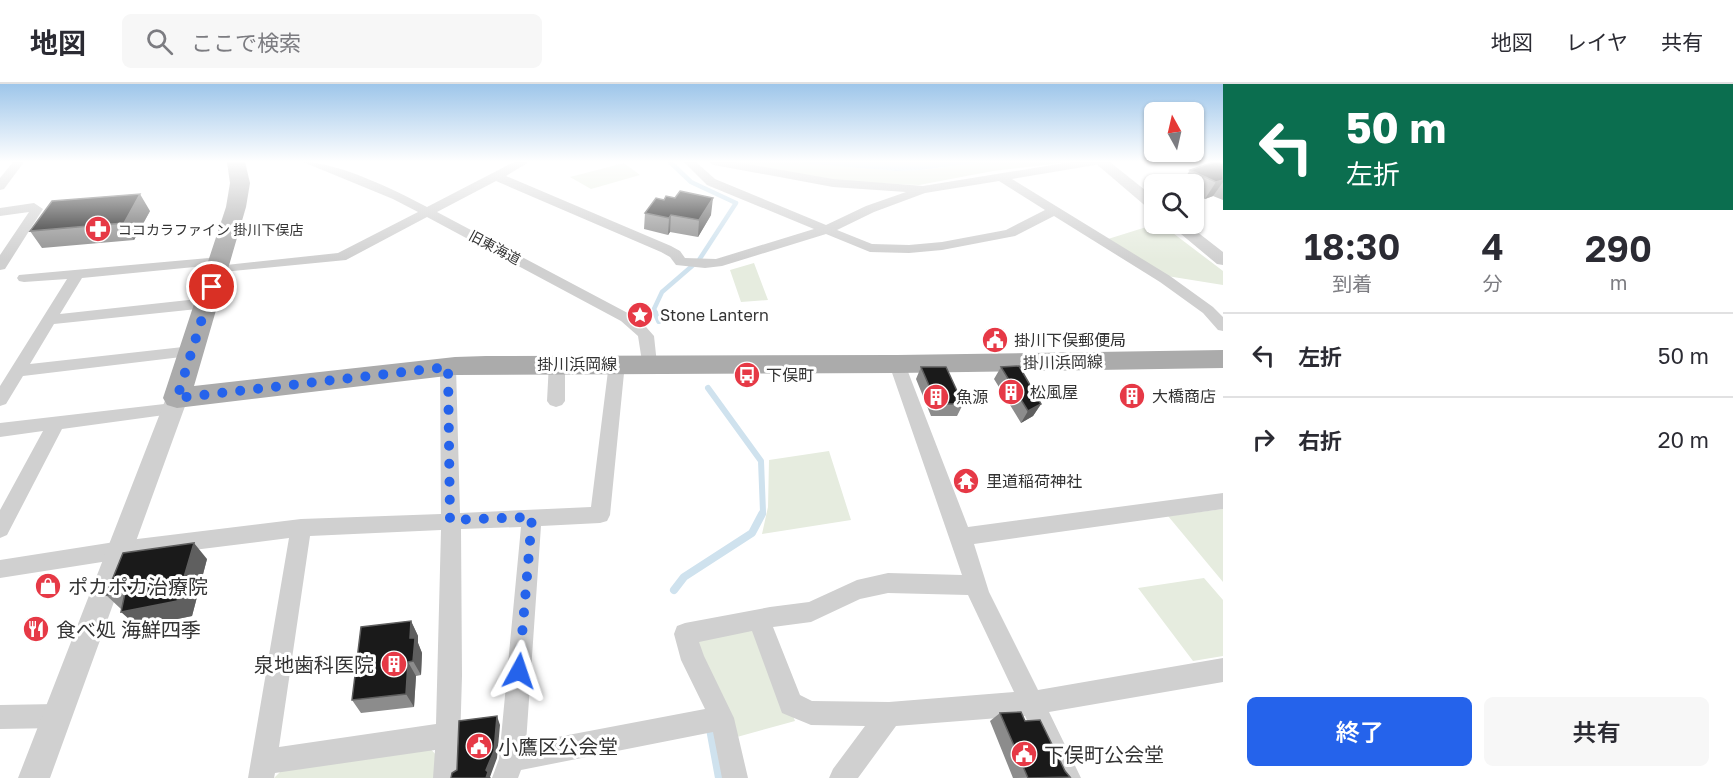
<!DOCTYPE html>
<html lang="ja">
<head>
<meta charset="utf-8">
<style>
	body { margin:0; font-family:"Golos Text","Noto Sans JP",sans-serif; background:#f7f7f7; color:#2b2b33; height:100vh; display:flex; flex-direction:column; font-size:22px; white-space:nowrap }
	* { box-sizing:border-box; margin:0 }
	p { font-size:20px; color:#7c7c81 }
	.icon { flex:none; width:33px; height:33px; fill:none; stroke:currentColor; stroke-width:2; stroke-linecap:round; stroke-linejoin:round }
	.map { position:relative; flex:1; overflow:hidden }
	.details { display:flex; flex-direction:column; background:#fff; width:510px }
	.details>* { flex:none }
	.guide { background:#0b6e4f; color:#fff; overflow:hidden }
	.needle { width:39px; rotate:352deg }
	.controls { position:absolute; left:1144px; top:18px; display:grid; gap:12px }
	.controls a { display:grid; place-items:center; width:60px; height:60px; border-radius:9px; background:#fff; box-shadow:0 2px 4px #0004; font-size:30px }
	.pin { position:absolute; display:grid; place-items:center; width:51px; height:51px; color:#fff; margin:-26px; border:3px solid #fff; border-radius:50%; box-shadow:0 2px 6px #0007 }
	.me { position:absolute; width:66px; margin:-33px; rotate:5deg; stroke-linejoin:round; filter:drop-shadow(0 0 4px #0008) }
	.turn { display:flex; align-items:center; gap:21px; height:126px; padding:0 24px; font-size:27px }
	.turn .icon { width:78px; height:78px; stroke-width:2.5 }
	.turn b { display:block; font-size:42px; line-height:51px }
	.eta { display:flex; justify-content:space-evenly; align-items:center; height:102px; text-align:center }
	.eta b { font-size:36px; font-weight:600; line-height:42px }
	.button { display:flex; gap:12px; margin-top:auto; padding:12px 24px }
	.button a { flex:1; height:69px; border-radius:9px; background:#2563eb; color:#fff; font-size:24px; font-weight:600; line-height:69px; text-align:center }
	.button a+a { background:#f7f7f7; color:#2b2b33 }
	ul { padding:0; list-style:none }
	li { display:flex; align-items:center; gap:18px; height:84px; padding:0 24px; border-top:2px solid #e1e1e2 }
	li div { flex:1 }
	li b { display:block; font-size:22px }
	li em { font-style:normal }
	header { display:flex; align-items:center; gap:36px; box-sizing:border-box; height:84px; padding:0 30px; background:#fff; border-bottom:2px solid #e1e1e2 }
	header strong { font-size:28px }
	nav { display:flex; gap:33px; margin-inline-start:auto; font-size:21px }
	.search { width:420px; height:54px; background:#f7f7f7; display:flex; align-items:center; gap:15px; box-sizing:border-box; padding:0 21px; border-radius:9px; color:#7c7c81; font-size:22px }
	main { display:flex; flex:1; min-height:0 }
	.map>svg:first-child { display:block }
	.green { fill:#e6ecdf }
	.water { fill:#cfe2ee }
	.lines { fill:none; stroke-linecap:round; stroke-linejoin:round }
	.stream-far2 { stroke:#cfe2ee; stroke-width:4.5 }
	.stream-far1 { stroke:#cfe2ee; stroke-width:6 }
	.stream { stroke:#cfe2ee; stroke-width:8 }
	.minor { fill:#d0d0d0; fill-rule:evenodd }
	.tertiary { fill:#d0d0d0; fill-rule:evenodd }
	.primary { fill:#ababab; fill-rule:evenodd }
	.wall { fill:#8c8c8c }
	.shaded-wall { fill:#5f5f5f }
	.building { fill:#1a1a1a; stroke:#5f5f5f; stroke-width:1.5 }
	.route { stroke:#2563eb; stroke-width:10; stroke-dasharray:0 18 }
	.labels { text-anchor:middle; dominant-baseline:central; stroke-width:6; stroke-linejoin:round; paint-order:stroke }
	.far-poi-label { font-size:14px; fill:#333; stroke:#fff; text-anchor:start }
	.far-street-label { font-size:14px; fill:#333; stroke:#fff }
	.poi-label { font-size:16px; fill:#333; stroke:#fff; text-anchor:start }
	.street-label { font-size:16px; fill:#333; stroke:#fff }
	.near-poi-label { font-size:20px; fill:#333; stroke:#fff; text-anchor:start }
</style>
</head>
<body>
<header>
<strong>地図</strong>
<div class="search"><svg class="icon" aria-label="search" viewBox="0 0 24 24"><circle cx="10" cy="10" r="6"/><path d="M15 15l6 6"/></svg>ここで検索</div>
<nav><a>地図</a><a>レイヤ</a><a>共有</a></nav>
</header>
<main>
<div class="map">
<svg width="1223" height="694" viewBox="0 0 1223 694">
	<rect width="100%" height="100%" fill="#fff"/>
	<path class="green" d="M722,78H808L896,87L921,86L984,78H1071L993,87L919,101L834,97Z
		M624,79L640,91L591,105L570,93Z
		M1156,140H1161L1223,187V201L1167,192L1108,155Z
		M754,179L768,216L741,218L730,186Z
		M829,367L851,436L762,450L768,423L769,376Z
		M1223,425V498L1168,432Z
		M1204,494L1223,516V572L1193,577L1138,504Z
		M758,542L795,637L737,653L693,555Z
		M428,662L437,672L435,694H274L283,685Z"/>
	<path class="water" d="M793,78H984L921,86L896,87Z"/>
	<g class="lines">
		<path class="stream-far2" d="M657,231L654,225L662,208L699,176L736,119L691,98L670,78"/>
		<path class="stream-far1" d="M656,230L659,237
			M708,304L761,377L763,428L761,432"/>
		<path class="stream" d="M674,506L684,493L752,449L762,430
			M710,645L719,694"/>
		<path class="minor" d="M13,78H24L4,105L0,106V94Z
			M303,78C338,78 395,106 427,123L514,78H529L506,92L671,162L680,167L685,174L716,175L814,145L707,101L684,78H696L715,95L826,141L866,122L906,108L833,103L714,81L709,78H736L833,95L923,102L1071,78H1100L1095,81L1012,95L1170,192L1213,223L1223,233V247L1218,246L1203,229L1160,198L1054,132L1015,152L942,166L909,169L870,168L826,150L722,182L705,184L676,181L670,173L661,168L496,97L437,128L639,235L654,252L657,280L655,284H643L638,252L621,237L427,133L346,176L212,189L210,186L217,182L338,169L418,128L393,115ZM999,97L1045,126L1006,146L942,158L909,161L872,160L837,146L874,128L925,109Z
			M34,119L43,125L5,185L0,186V171L29,128L0,132V124Z
			M220,173L225,174L227,177L225,180L82,194L60,230L207,214L214,219L207,224L54,240L30,280L192,262L198,263L200,267L198,271L23,292L6,320L0,322V302L67,195L24,198L19,197L17,194L19,191Z
			M557,273L563,275L565,279V317L562,321L556,323L550,321L547,317L549,279L551,275Z
			M617,273L623,275L625,279L610,431L607,437L600,439L541,442L526,659L705,625L681,576L674,550L677,542L685,539L770,523L809,518L857,496L888,489L962,491L889,280L891,276H903L905,280L968,443L1223,409V425L974,460L989,508L1038,606L1223,574V598L1049,628L1081,694H1054L1025,632L896,642L858,694H829L833,685L865,642L811,641L782,629L752,547L699,558L704,572L734,634L748,694H722L713,648L521,686L518,694H492L499,675L521,443L461,445L462,592L459,694H433L435,666L275,689L274,694H248L289,454L121,475L0,494V476L121,457L301,435L441,430L440,283L442,279H454L456,283L460,429L591,423L609,279L611,275ZM441,446L436,640L279,663L310,452ZM888,509L968,511L1014,608L889,618L812,617L800,611L773,543L811,538L860,515Z
			M173,319L179,321L182,325L179,329L62,345L7,451L0,454V426L43,347L0,353V339Z
			M57,620L66,623L69,632L66,641L57,644L0,645V621Z"/>
		<path class="tertiary" d="M1094,78H1110L1155,114V127L1149,125Z
			M1169,140H1187L1223,168V181L1217,180Z
			M177,306L185,309L188,314L50,694H18L166,314L169,309Z"/>
		<path class="primary" d="M227,78H245L250,99L246,123L194,302L455,273L486,272L897,271L1223,266V284L897,289L455,291L177,324L167,321L163,314L226,123L230,99Z"/>
	</g>
	<path class="wall" d="M1223,80V116L1213,112L1205,115L1194,109V100H1181L1190,86Z
		M150,127L134,156L42,164L30,147Z
		M645,129L711,131L698,153L670,148L668,151L644,145Z
		M921,283L963,320L957,332H931L916,295Z
		M1001,283L1041,320L1033,332L1021,339L994,295Z
		M207,475L192,532L138,543L121,525L106,511Z
		M411,537L418,552V559L422,569L421,591L416,592L414,623L361,629L352,616Z
		M1000,629L1025,637L1065,687L1070,693L1013,694L990,637Z"/>
	<path class="shaded-wall" d="M1223,96V98L1213,112L1205,115L1216,98Z
		M140,110L150,127L134,156L124,139Z
		M713,114L711,131L698,153L699,136Z
		M671,131L670,148L668,151L669,134Z
		M1041,320L1033,332L1021,339L1028,327Z
		M194,459L207,475L192,532L138,543L121,528Z
		M411,537L418,552V559L422,569L421,591L413,577L410,554Z
		M408,578L416,592L414,623L406,610Z
		M497,632L500,641L497,674L490,693L491,694H486V686Z"/>
	<path class="building" d="M1214,78H1219L1223,80V96L1216,98L1190,86Z
		M680,107L713,114L699,136L671,131L669,134L645,129L656,114L664,116L666,112L675,114Z
		M140,110L124,139L30,147L52,117Z
		M1019,282L1041,320L1028,327L1001,283Z
		M921,283H946L963,320H937Z
		M194,459L177,517L121,528L125,509L106,511L123,469Z
		M411,537L410,554H415L413,577L408,578L406,610L352,616L361,543Z
		M1021,628L1025,637L1040,636L1065,687L1070,693L1028,694L1000,629Z
		M497,632L494,667L486,686L488,688L486,694H451L452,689L457,686L459,637Z"/>
	<linearGradient id="sky" x2="0" y2="1"><stop stop-color="#9ec6ea"/><stop offset="0.44" stop-color="#fff"/><stop offset="1" stop-color="#fff" stop-opacity="0"/></linearGradient>
	<rect width="1223" height="176" fill="url(#sky)"/>
	<g class="lines">
		<path class="route" d="M212,203L177,314L448,283L450,436L532,433L519,587"/>
	</g>
	<defs>
		<g id="pharmacy-disc" transform="scale(1.35)"><circle r="9.5" fill="#e63946" stroke="#fff"/><path d="M-2-6h4v4h4v4h-4v4h-4v-4h-4v-4h4Z" fill="#fff"/></g>
		<g id="sight-disc" transform="scale(1.35)"><circle r="9.5" fill="#e63946" stroke="#fff"/><path d="M0-6L1.8-2.2L6-1.7L2.9 1.2L3.7 5.4L0 3.3L-3.7 5.4L-2.9 1.2L-6-1.7L-1.8-2.2Z" fill="#fff"/></g>
		<g id="civic-disc" transform="scale(1.35)"><circle r="9.5" fill="#e63946" stroke="#fff"/><path d="M-.6-6.5H3V-4.5H.6V-3L4-1V1h2V6H-6V1h2V-1L-.6-3ZM-1.2 2.5V6h2.4V2.5Z" fill="#fff"/></g>
		<g id="bus-disc" transform="scale(1.35)"><circle r="9.5" fill="#e63946" stroke="#fff"/><path d="M-5-6H5V4H4V6H2V4H-2V6H-4V4H-5ZM-3.5-4V0h7V-4ZM-3.5 1.2v1.5H-2V1.2ZM2 1.2v1.5H3.5V1.2Z" fill="#fff"/></g>
		<g id="building-disc" transform="scale(1.35)"><circle r="9.5" fill="#e63946" stroke="#fff"/><path d="M-4-6H4V6H1V3H-1V6H-4ZM-2.5-4.3h1.7v1.8h-1.7ZM.8-4.3h1.7v1.8H.8ZM-2.5-1h1.7V.8h-1.7ZM.8-1h1.7V.8H.8Z" fill="#fff"/></g>
		<g id="temple-disc" transform="scale(1.35)"><circle r="9.5" fill="#e63946" stroke="#fff"/><path d="M0-6L5-2H3V0L6.5 2.5H4V6H1.5V3h-3V6H-4V2.5H-6.5L-3 0V-2H-5Z" fill="#fff"/></g>
		<g id="shop-disc" transform="scale(1.35)"><circle r="9.5" fill="#e63946" stroke="#fff"/><path d="M-5-2.5h2.3a2.7 3.5 0 0 1 5.4 0H5L5.5 6h-11ZM-1.5-2.5h3a1.5 2.3 0 0 0-3 0Z" fill="#fff"/></g>
		<g id="restaurant-disc" transform="scale(1.35)"><circle r="9.5" fill="#e63946" stroke="#fff"/><path d="M-5-6h1v4h1v-4h1v4h1v-4h1v5L-1.5 .5V6h-2V.5L-5-1ZM5-6V6H3V1.5H1.5Q1.5-4 5-6Z" fill="#fff"/></g>
	</defs>
	<g fill-rule="evenodd">
		<use href="#pharmacy-disc" x="98" y="145"/>
		<use href="#sight-disc" x="640" y="231"/>
		<use href="#civic-disc" x="995" y="256"/>
		<use href="#bus-disc" x="747" y="291"/>
		<use href="#building-disc" x="1011" y="308"/>
		<use href="#building-disc" x="1132" y="312"/>
		<use href="#building-disc" x="936" y="313"/>
		<use href="#temple-disc" x="966" y="397"/>
		<use href="#shop-disc" x="48" y="502"/>
		<use href="#restaurant-disc" x="36" y="545"/>
		<use href="#building-disc" x="394" y="580"/>
		<use href="#civic-disc" x="479" y="662"/>
		<use href="#civic-disc" x="1024" y="670"/>
	</g>
	<g class="labels">
		<g class="far-poi-label">
			<text x="118" y="145">ココカラファイン 掛川下俣店</text>
		</g>
		<g class="far-street-label">
			<text transform="translate(495 163) rotate(28)">旧東海道</text>
		</g>
		<g class="poi-label">
			<text x="660" y="231">Stone Lantern</text>
			<text x="1014" y="256">掛川下俣郵便局</text>
			<text x="766" y="291">下俣町</text>
			<text x="1030" y="308">松風屋</text>
			<text x="1152" y="312">大橋商店</text>
			<text x="956" y="313">魚源</text>
			<text x="986" y="397">里道稲荷神社</text>
		</g>
		<g class="street-label">
			<text transform="translate(1063 278) rotate(-1)">掛川浜岡線</text>
			<text x="577" y="280">掛川浜岡線</text>
		</g>
		<g class="near-poi-label">
			<text x="68" y="502">ポカポカ治療院</text>
			<text x="56" y="545">食べ処 海鮮四季</text>
			<text x="374" y="580" text-anchor="end">泉地歯科医院</text>
			<text x="498" y="662">小鷹区公会堂</text>
			<text x="1044" y="670">下俣町公会堂</text>
		</g>
	</g>
</svg>
<div class="controls">
<a><svg class="needle" viewBox="-14 -14 28 28"><path d="M0-13l5 13h-10z" fill="#e53935"/><path d="M0 13l5-13h-10z" fill="#7c7c81"/></svg></a>
<a><svg class="icon" aria-label="search" viewBox="0 0 24 24"><circle cx="10" cy="10" r="6"/><path d="M15 15l6 6"/></svg></a>
</div>
<div class="pin" style="left:212px;top:203px;background:#d93025"><svg class="icon" aria-label="arrive" viewBox="0 0 24 24"><path d="M6 21V4h12l-3 4 3 4H6"/></svg></div>
<svg class="me" style="left:519px;top:587px" viewBox="-20 -20 40 40"><path d="M0-17L14 15 0 8-14 15z" fill="#2563eb" stroke="#fff" stroke-width="4"/></svg>
</div>
<section class="details">
<div class="guide">
<div class="turn"><svg class="icon" aria-label="left" viewBox="0 0 24 24"><path d="M17 20v-9H6M10 6l-5 5 5 5"/></svg><div><b>50 m</b>左折</div></div>
</div>
<div class="eta">
<div><b>18:30</b><p>到着</p></div>
<div><b>4</b><p>分</p></div>
<div><b>290</b><p>m</p></div>
</div>
<ul>
<li><svg class="icon" aria-label="left" viewBox="0 0 24 24"><path d="M17 20v-9H6M10 6l-5 5 5 5"/></svg><div><b>左折</b></div><em>50 m</em></li>
<li><svg class="icon" aria-label="right" viewBox="0 0 24 24"><path d="M7 20v-9h11M14 6l5 5-5 5"/></svg><div><b>右折</b></div><em>20 m</em></li>
</ul>
<div class="button"><a>終了</a><a>共有</a></div>
</section>
</main>
</body>
</html>
